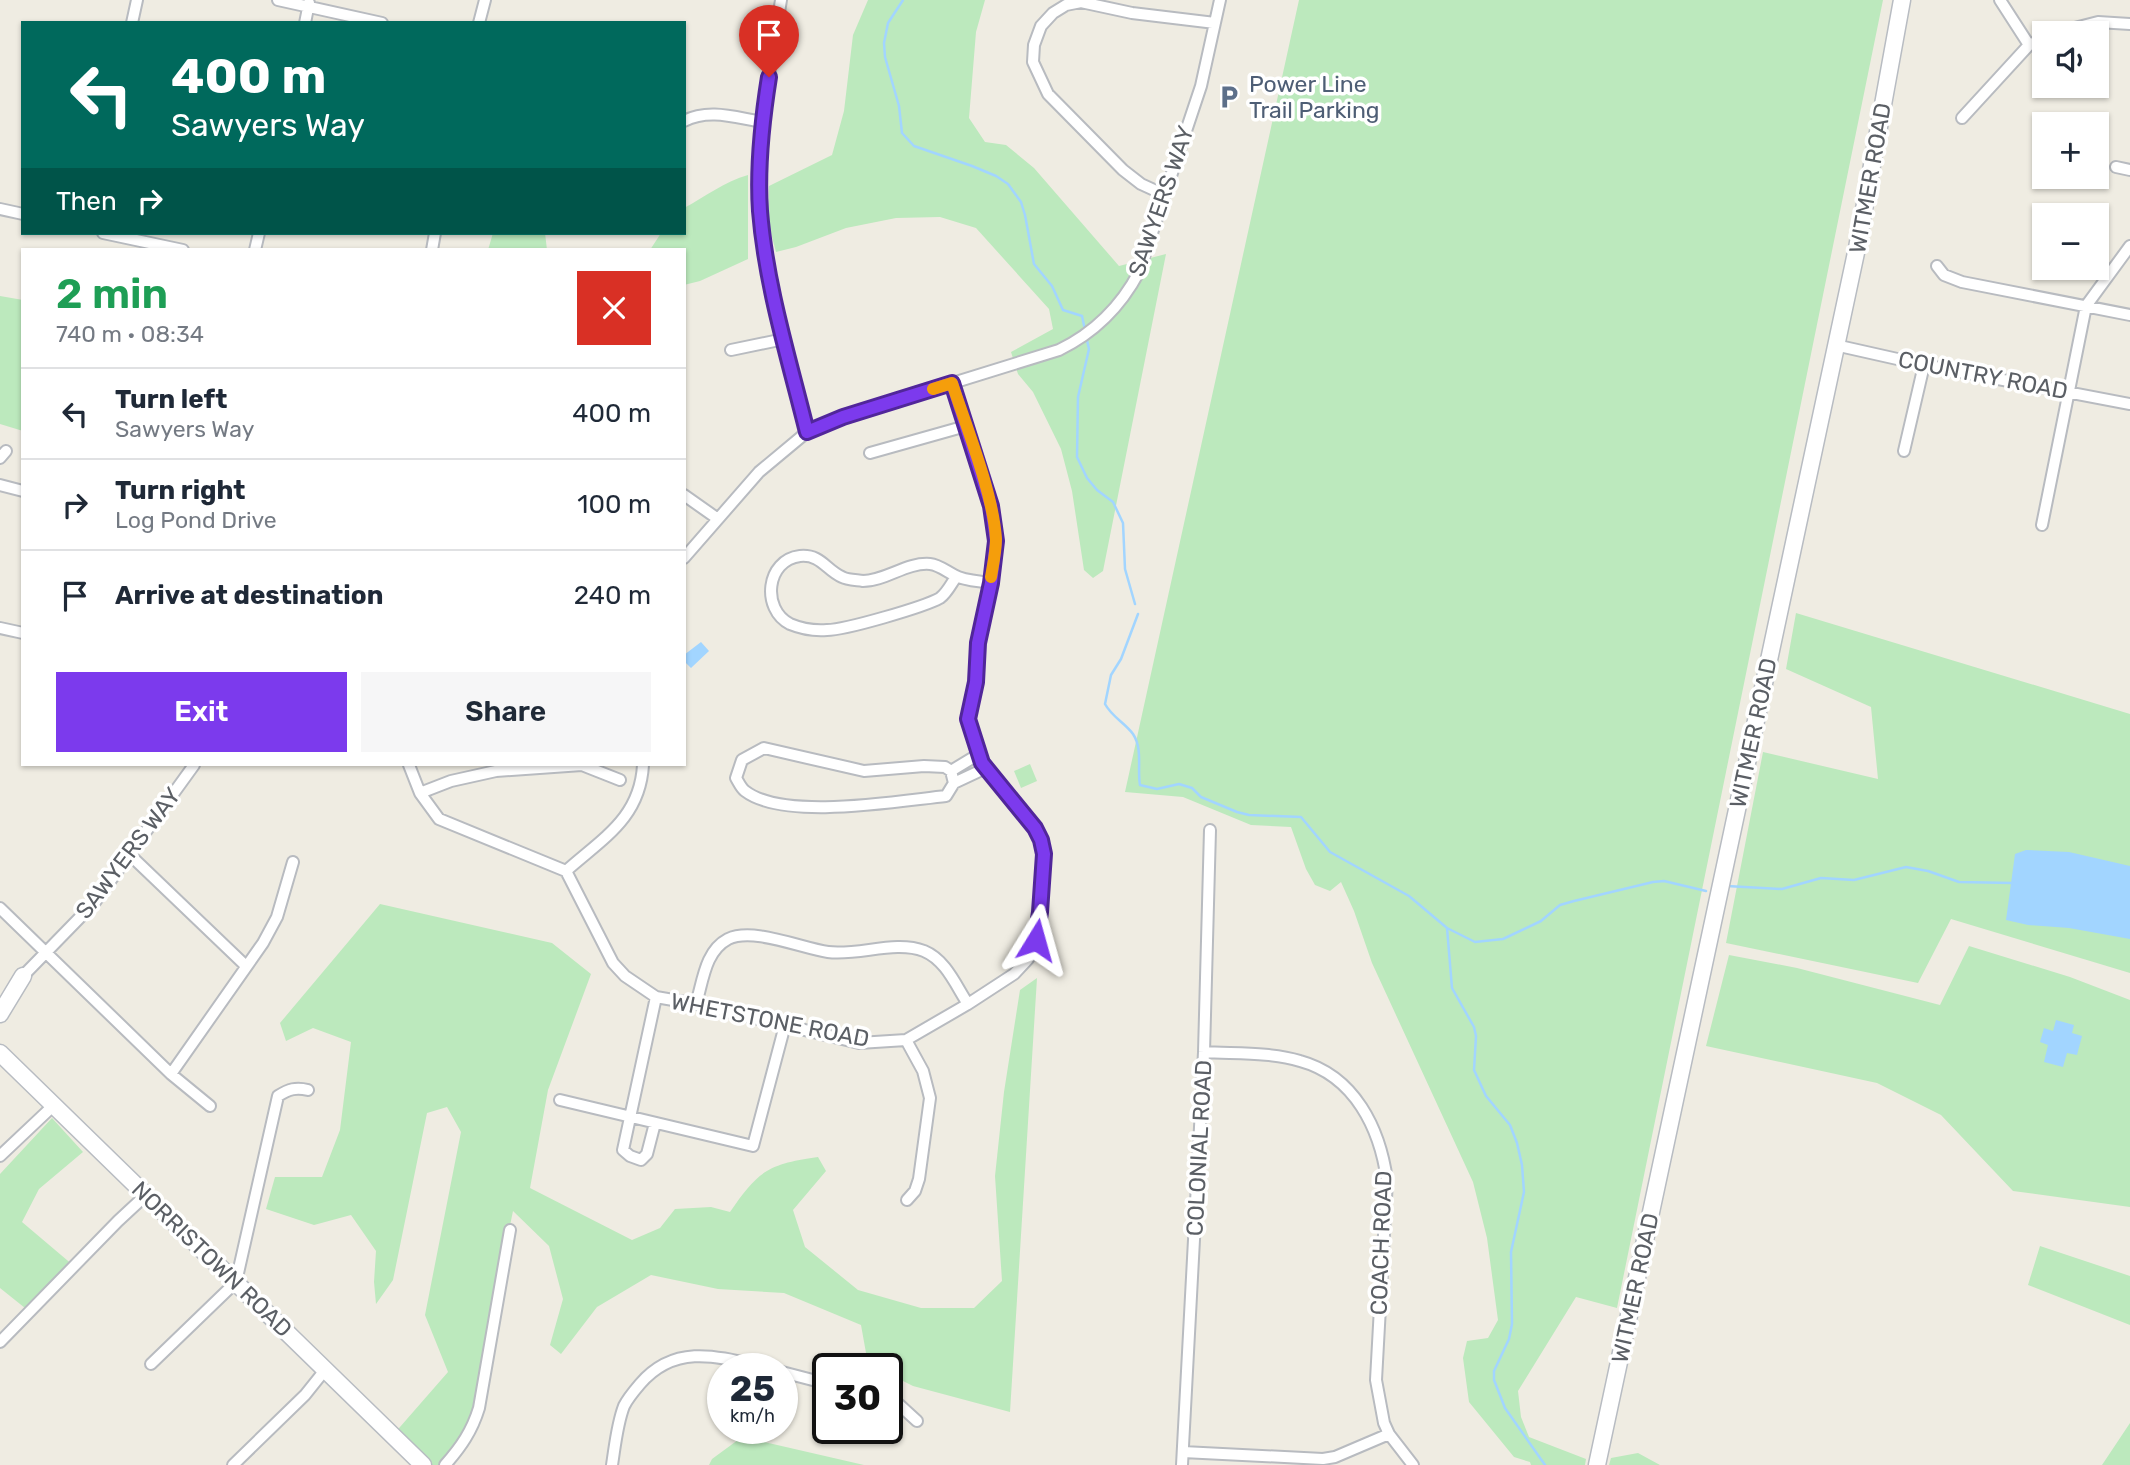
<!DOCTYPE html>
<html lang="en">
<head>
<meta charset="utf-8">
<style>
	body { margin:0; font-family:Rubik,sans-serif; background:#f6f6f7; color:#1f2937; height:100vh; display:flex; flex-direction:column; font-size:26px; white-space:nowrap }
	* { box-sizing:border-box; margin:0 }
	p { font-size:23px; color:#747a83 }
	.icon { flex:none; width:38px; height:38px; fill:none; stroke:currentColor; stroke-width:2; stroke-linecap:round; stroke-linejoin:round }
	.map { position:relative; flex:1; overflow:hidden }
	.details { position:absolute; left:21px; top:248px; width:665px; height:518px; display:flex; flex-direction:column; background:#fff; border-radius:0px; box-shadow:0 2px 5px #0004 }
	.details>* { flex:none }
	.hud { position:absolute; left:21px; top:21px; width:665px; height:214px; border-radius:0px; box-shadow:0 2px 5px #0004; background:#00695c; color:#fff; overflow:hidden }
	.controls { position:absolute; left:2032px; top:21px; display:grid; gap:14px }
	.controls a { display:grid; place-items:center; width:77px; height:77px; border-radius:0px; background:#fff; box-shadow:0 2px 5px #0004; font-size:35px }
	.speed { position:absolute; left:707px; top:1353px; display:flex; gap:14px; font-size:35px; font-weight:700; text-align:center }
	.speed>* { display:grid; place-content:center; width:91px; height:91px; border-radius:50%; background:#fff; box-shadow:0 2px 5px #0004; line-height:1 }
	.speed small { font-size:18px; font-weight:400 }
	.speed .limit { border:4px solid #111; border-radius:10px; background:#fff; color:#111 }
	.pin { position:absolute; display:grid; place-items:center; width:60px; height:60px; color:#fff; margin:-72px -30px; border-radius:50% 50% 50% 0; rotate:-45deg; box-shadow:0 0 7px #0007 }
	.pin .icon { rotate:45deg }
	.me { position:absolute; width:77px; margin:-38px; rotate:8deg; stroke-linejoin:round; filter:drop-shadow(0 0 5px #0008) }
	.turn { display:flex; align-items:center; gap:24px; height:147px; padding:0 35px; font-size:32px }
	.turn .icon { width:91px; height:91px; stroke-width:2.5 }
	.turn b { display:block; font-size:49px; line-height:60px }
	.then { display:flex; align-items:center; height:66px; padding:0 35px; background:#0003; gap:14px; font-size:26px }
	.round { display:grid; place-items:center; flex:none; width:74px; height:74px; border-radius:0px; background:#f6f6f7 }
	.headline { display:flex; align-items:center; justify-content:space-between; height:119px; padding:0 35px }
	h1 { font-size:42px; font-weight:600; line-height:52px; color:#1e9e55 }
	.primary-button { display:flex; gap:14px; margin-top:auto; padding:14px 35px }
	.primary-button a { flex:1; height:80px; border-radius:0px; background:#7c3aed; color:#fff; font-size:28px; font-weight:600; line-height:80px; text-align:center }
	.primary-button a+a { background:#f6f6f7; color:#1f2937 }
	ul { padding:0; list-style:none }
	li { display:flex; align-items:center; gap:21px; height:91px; padding:0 35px; border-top:2px solid #e0e1e3 }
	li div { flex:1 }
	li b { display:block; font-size:26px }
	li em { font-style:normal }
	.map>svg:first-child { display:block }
	.green { fill:#bce9bd }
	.water { fill:#a2d5ff }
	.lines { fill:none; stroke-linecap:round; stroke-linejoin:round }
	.stream { stroke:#a2d5ff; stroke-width:2.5 }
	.street-casing { stroke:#b8bbc0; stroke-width:14 }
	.secondary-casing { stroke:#b8bcc2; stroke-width:19 }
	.street { stroke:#fff; stroke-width:10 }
	.secondary { stroke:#fff; stroke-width:16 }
	.route-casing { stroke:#51269a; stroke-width:18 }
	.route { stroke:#7c3aed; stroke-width:12 }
	.slow { stroke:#f59e0b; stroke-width:12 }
	.labels { text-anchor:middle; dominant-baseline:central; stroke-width:7; stroke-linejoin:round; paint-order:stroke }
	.service-label { font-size:23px; fill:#4e5e75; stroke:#fff; text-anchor:start }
	.street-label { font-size:23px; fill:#5b5f65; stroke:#fff }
</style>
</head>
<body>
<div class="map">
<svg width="2130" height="1465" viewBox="0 0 2130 1465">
	<rect width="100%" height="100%" fill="#efece2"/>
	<path class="green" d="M868,0H985L976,32L969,118L985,142L1006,145L1034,168L1119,266L1166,254L1103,571L1093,578L1084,570L1072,491L1061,449L1033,392L1018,374L1011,352L1053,329L1049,309L976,228L940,217L896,218L846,228L796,247L776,252L768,222L769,186L832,155L844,111L853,35Z
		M1299,0H1883L1617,1308L1576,1297L1518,1391L1521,1417L1529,1437L1586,1459L1585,1465H1531L1530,1462L1514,1457L1469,1402L1463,1358L1467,1341L1488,1338L1498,1320L1487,1238L1473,1182L1372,963L1354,911L1341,882L1330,891L1315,885L1306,869L1291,827L1251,825L1183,797L1125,792Z
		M748,175V259L700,281L684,285V250H650L661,233H684V208C705,197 725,181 748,175Z
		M493,233H545L547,250H488Z
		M0,296L23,300V431L0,424Z
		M1796,613L2130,714V973L1951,919L1918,983L1726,943L1763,752L1878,779L1871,707L1786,669Z
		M1030,764L1037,781L1021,788L1014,771Z
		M380,904L552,943L591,974L548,1090L530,1188L632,1240L660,1228L675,1209L711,1207L730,1212C758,1171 768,1164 818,1157L826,1171L793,1210L805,1247L858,1290L921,1308H974L1002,1281L995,1176L1004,1092L1020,990L1037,978L1010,1412L913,1386L887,1373V1368H877L868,1364L861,1325L784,1293L718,1289L651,1275L597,1307L561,1354L550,1345L563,1299L549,1246L513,1211L466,1439L440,1465H423L393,1435L448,1372L425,1315L461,1132L447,1107L427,1113L393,1280L376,1304L374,1282L376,1251L351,1215L314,1225L266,1209L275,1177H322L340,1130L351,1042L313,1028L286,1041L280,1023Z
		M1969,946L2070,977L2130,1000V1207L2013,1191L1941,1115L1877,1083L1706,1046L1729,955L1797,968L1940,1005Z
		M52,1118L83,1152L39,1189L22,1222L74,1266L30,1312L0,1288V1174Z
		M2040,1246L2130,1276V1325L2028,1285Z
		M2130,1423V1465H2102Z
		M742,1437L864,1465H709L712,1459Z
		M1638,1453L1660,1465H1609L1611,1458Z"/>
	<path class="water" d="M701,642L709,651L691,668L684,661V655Z
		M2026,850L2069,852L2130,866V939L2069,928L2028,925L2006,920L2015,854Z
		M2056,1020L2074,1025L2072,1033L2082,1036L2077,1055L2067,1053L2063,1067L2044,1062L2048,1045L2040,1042L2044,1028L2053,1031Z"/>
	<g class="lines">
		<path class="stream" d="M903,0L888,23L884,43L885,57L899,106L902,133L914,146L972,166L996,176L1008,184L1021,202L1025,215L1034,264L1052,286L1063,310L1082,316L1085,330
			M1086,336L1089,349L1078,397L1077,457L1087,478L1097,490L1113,502L1123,523L1125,569L1135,604
			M1138,614L1121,659L1111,675L1105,704C1112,717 1125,723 1133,734C1143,749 1137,769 1140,785L1157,789L1179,784L1192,788L1201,797L1237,812L1249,815L1301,817L1330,852L1409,896L1447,928L1475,942L1503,939L1541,921L1560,905L1574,901L1653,882L1664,881L1706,891
			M1727,886L1782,889L1821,878L1854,880L1906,867L1928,871L1959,882L2012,883
			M1447,928L1452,988L1474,1027L1476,1036L1474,1070L1486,1096L1510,1125L1517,1143L1522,1165L1524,1192L1511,1252L1512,1324L1509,1339L1494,1371V1380L1505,1408L1545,1465"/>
		<g class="street-casing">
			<path id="street" d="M278,0L382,23
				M781,0C770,69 757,137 760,207C763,278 790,362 807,432
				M2000,0L2029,45
				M132,23L137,0
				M305,23L309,3
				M479,23L485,0
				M2055,33L2098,22L2130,24
				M1962,118L2029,45L2044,38
				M684,121C710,108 736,118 763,122
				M2116,167L2130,170
				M1165,195L1141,184L1123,170L1048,94L1033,62L1034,45L1041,26L1053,13L1066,5L1081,2L1132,13L1215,23
				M0,209L23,214
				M103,233L183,250
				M255,250L259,233
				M432,250L435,233
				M1937,266L1944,275L1962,282L2130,315
				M1835,345L1924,365L2130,404
				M731,350L784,339
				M1904,451L1924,365
				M870,453L966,426
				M0,458L6,451
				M0,485L23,491
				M684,495L718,519
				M2042,525L2086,306L2130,246
				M684,558L759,472L807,432L843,417L1059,350C1094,333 1121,306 1139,272L1201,86L1220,0
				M956,577C951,584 947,593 940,598C924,607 845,630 827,630C814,631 802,629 790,624C761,609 766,560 800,556C821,554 826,570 842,577C847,580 857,580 863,581C885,581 907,562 930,564C939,565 946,571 954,575C964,581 980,581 991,583
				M0,628L23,633
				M764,748L864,771L924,766L945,767L951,771L954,783L946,796C898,801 784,821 745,791C741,788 739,783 736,778L742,760Z
				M409,765L420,793L439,819L566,871L613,963L625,976L656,997L696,1004L859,1043L906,1040L968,1004L1014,974L1028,959L1036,940L1040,912L1044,854L1041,840L1035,828L982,763L968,719L976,682L978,643L991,583L996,541L991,506L952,383
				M951,771L979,754
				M954,783L986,768
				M420,793L451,781L496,771L582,765L620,780
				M129,854L246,966
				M566,871C603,838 640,818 643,765
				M0,908L171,1074L210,1106
				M19,980L95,902L194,765
				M696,1004C703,981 705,951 728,939C753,927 801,948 828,952C859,956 895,940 924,951C946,960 956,986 968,1004
				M906,1040L923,1071L930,1098L919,1179L915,1191L907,1200
				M1204,1052C1235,1054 1270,1052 1300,1061C1355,1076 1380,1129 1387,1180L1376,1380L1384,1423L1389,1434L1413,1465
				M171,1074L263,943L277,917L293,862
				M560,1100L753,1146L785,1025
				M655,1123L647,1154L641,1160L630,1156L623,1150L656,997
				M0,1156L54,1105
				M0,1342L118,1221L146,1195
				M151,1364L236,1282L278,1096C289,1089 296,1087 308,1090
				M782,1372L828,1384
				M887,1398L894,1400L917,1421
				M1183,1452L1323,1459L1335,1457L1389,1434
				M233,1465L305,1395L325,1370
				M445,1465C461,1447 472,1431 479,1408L510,1230
				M612,1465C615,1446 617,1424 624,1406C628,1398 634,1391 640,1384C676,1342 720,1357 766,1368
				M1182,1465L1204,1052L1210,830"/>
		</g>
		<g class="secondary-casing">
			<path id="secondary" d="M0,1014L23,976
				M0,1053L423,1465
				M1597,1465L1857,248L1902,0"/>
		</g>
		<use href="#street" class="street"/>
		<use href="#secondary" class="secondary"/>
	</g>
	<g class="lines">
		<g class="route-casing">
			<path id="route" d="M769,77C762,121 757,167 760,211C766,286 789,359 807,432L843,417L952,383L991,506L996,541L991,583L978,643L976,682L968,719L982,763L1035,828L1041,840L1044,854L1040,912L1036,940"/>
		</g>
		<use href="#route" class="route"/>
		<path class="slow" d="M933,389L952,383C967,429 993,493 996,539C996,551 993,565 991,577"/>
	</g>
	<defs>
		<g id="parking-bare" transform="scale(1.89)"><path d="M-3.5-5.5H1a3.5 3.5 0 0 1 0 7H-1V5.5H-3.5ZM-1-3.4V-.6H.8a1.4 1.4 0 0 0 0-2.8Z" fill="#5c6f8a" stroke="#fff" stroke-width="2.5" paint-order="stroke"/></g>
	</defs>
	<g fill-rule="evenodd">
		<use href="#parking-bare" x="1229" y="97"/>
	</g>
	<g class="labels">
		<g class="service-label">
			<text x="1249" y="84">Power Line<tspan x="1249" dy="26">Trail Parking</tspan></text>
		</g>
		<g class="street-label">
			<text transform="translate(1870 178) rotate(-80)">WITMER ROAD</text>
			<text transform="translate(1161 201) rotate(-71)">SAWYERS WAY</text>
			<text transform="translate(1983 375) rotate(11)">COUNTRY ROAD</text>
			<text transform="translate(1753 733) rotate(-78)">WITMER ROAD</text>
			<text transform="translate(128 853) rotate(-53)">SAWYERS WAY</text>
			<text transform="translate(770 1020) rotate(11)">WHETSTONE ROAD</text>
			<text transform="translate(1199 1148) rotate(-87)">COLONIAL ROAD</text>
			<text transform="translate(1381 1243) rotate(-88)">COACH ROAD</text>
			<text transform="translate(212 1259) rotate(44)">NORRISTOWN ROAD</text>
			<text transform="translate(1635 1288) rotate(-78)">WITMER ROAD</text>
		</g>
	</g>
</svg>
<div class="controls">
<a><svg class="icon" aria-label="sound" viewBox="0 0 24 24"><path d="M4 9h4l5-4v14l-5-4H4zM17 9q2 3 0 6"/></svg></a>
<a>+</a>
<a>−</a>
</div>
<div class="speed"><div>25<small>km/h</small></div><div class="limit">30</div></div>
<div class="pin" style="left:769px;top:77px;background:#d93025"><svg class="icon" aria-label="arrive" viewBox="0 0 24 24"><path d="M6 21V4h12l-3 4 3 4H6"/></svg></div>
<svg class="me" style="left:1036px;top:940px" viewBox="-20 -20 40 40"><path d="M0-17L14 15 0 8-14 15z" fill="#7c3aed" stroke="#fff" stroke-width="4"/></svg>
<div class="hud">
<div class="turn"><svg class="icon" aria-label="left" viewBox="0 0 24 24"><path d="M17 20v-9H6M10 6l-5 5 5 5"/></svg><div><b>400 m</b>Sawyers Way</div></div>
<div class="then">Then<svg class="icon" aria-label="right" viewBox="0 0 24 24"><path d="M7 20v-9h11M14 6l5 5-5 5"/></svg></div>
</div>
<section class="details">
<div class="headline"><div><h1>2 min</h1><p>740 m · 08:34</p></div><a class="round" style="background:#d93025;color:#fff"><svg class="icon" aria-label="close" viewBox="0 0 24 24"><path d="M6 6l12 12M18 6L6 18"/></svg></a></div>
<ul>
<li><svg class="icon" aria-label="left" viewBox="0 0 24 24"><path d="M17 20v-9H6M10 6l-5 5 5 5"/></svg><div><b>Turn left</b><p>Sawyers Way</p></div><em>400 m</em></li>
<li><svg class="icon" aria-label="right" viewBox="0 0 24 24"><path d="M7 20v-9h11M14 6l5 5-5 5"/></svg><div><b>Turn right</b><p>Log Pond Drive</p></div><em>100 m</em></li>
<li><svg class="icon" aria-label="arrive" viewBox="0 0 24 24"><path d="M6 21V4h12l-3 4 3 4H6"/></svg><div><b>Arrive at destination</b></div><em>240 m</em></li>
</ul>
<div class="primary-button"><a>Exit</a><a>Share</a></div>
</section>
</div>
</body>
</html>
